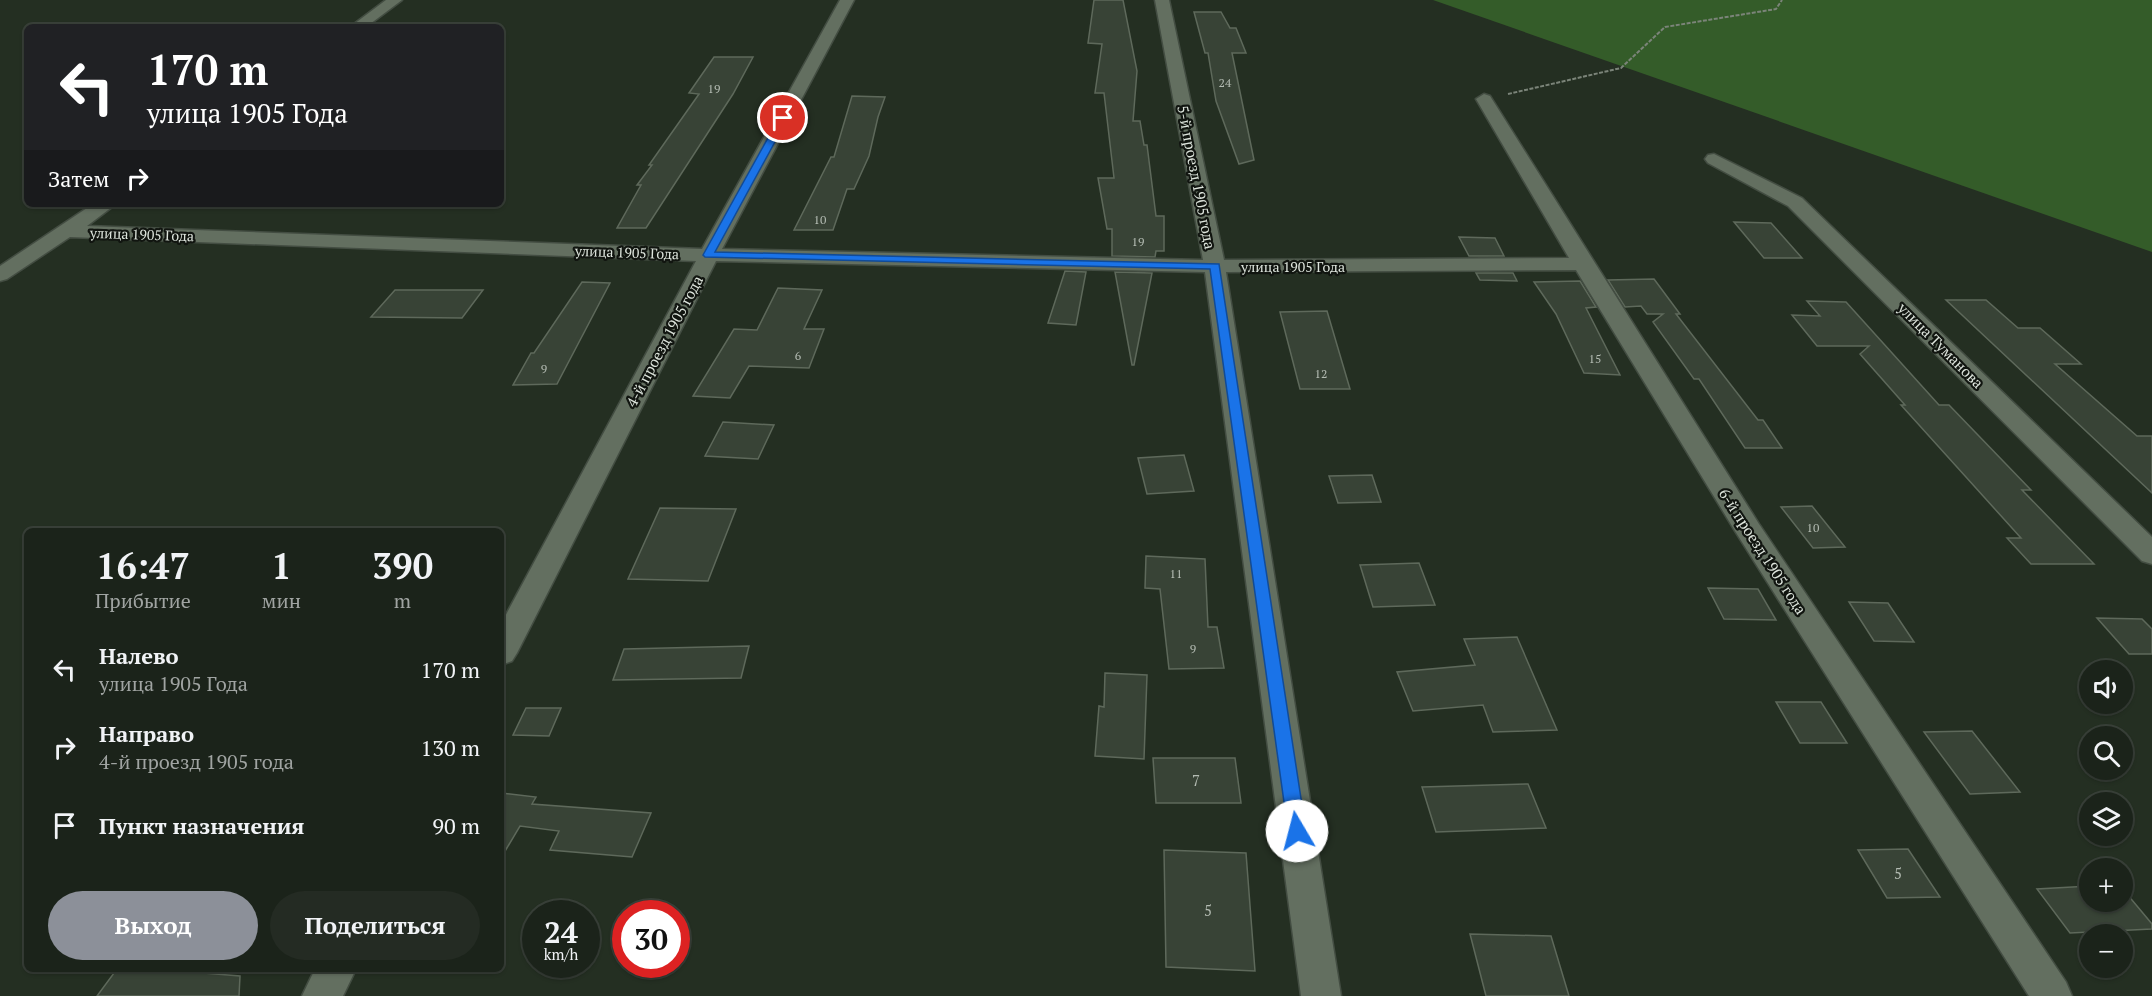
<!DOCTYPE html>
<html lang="ru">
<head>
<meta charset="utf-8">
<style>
	body { margin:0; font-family:"PT Serif",serif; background:#242b23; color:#f1f3f6; height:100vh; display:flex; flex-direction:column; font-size:22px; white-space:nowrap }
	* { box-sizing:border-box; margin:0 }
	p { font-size:20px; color:#a0a4a2 }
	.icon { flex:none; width:33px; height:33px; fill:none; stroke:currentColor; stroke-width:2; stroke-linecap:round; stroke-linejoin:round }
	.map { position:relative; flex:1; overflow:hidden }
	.details { position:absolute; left:24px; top:528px; width:480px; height:444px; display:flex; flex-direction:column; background:#1b231a; border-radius:9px; box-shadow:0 2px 4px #0004,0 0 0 2px #394039 }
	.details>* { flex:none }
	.hud { position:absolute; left:24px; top:24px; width:480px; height:183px; border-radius:9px; box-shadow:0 2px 4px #0004,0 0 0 2px #394039; background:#202124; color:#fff; overflow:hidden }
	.buttons { position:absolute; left:2079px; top:660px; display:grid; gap:12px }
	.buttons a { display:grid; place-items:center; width:54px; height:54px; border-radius:50%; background:#1b231a; box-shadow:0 2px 4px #0004,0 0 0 2px #394039; font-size:30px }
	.speed { position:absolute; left:522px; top:900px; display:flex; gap:12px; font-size:30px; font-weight:700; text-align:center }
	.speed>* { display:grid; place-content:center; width:78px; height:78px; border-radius:50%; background:#1b231a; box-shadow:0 2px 4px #0004,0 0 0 2px #394039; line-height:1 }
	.speed small { font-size:15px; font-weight:400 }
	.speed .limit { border:9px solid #d22; background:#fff; color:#111 }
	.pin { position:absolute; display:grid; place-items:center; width:51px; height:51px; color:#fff; margin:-26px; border:3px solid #fff; border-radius:50%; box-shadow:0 2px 6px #0007 }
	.me { position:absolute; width:66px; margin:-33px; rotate:352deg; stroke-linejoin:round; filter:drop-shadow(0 0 4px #0008) }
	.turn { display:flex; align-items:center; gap:21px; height:126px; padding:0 24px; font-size:27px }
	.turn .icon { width:78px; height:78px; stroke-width:2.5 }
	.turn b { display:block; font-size:42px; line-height:51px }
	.then { display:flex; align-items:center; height:57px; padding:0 24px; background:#0003; gap:12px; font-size:22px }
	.eta { display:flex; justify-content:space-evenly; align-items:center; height:102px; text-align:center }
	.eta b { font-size:36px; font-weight:700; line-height:42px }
	.primary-button { display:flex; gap:12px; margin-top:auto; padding:12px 24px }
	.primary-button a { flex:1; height:69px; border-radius:36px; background:#8c9099; color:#fff; font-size:24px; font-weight:700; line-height:69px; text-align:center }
	.primary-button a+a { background:#242b23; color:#f1f3f6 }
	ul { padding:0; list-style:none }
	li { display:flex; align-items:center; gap:18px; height:78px; padding:0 24px }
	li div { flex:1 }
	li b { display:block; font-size:22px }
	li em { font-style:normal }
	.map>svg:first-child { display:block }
	.forest { fill:#345c29 }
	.building { fill:#384336; stroke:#5e695b; stroke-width:1.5 }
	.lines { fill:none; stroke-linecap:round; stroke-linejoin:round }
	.minor-casing { stroke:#434d42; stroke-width:3 }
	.path { stroke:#7b8479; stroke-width:2; stroke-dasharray:4 1.5; stroke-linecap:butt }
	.minor { fill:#636f60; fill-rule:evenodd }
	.route { fill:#1a73e8; stroke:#114b97; stroke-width:1.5 }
	.labels { text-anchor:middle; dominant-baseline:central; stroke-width:4.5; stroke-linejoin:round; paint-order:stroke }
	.number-label { font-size:12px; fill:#b4bcb3 }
	.far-street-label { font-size:14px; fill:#dee5dd; stroke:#111510 }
	.street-label { font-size:15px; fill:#dee5dd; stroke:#111510 }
	.near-number-label { font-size:15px; fill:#b4bcb3 }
</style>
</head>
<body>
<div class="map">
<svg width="2152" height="996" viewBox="0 0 2152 996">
	<rect width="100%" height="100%" fill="#242f22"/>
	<path class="forest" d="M1433,0H2152V252Z"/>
	<path class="building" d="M1094,0H1123L1137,71L1133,121H1140L1144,145H1147L1156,216H1164V251H1156L1155,257L1112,256V229H1107L1098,178H1114L1104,93H1095L1102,44L1088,43Z
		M1194,12H1221L1230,28H1236L1246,53H1232L1254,160L1239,164L1216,101L1208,53H1205Z
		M714,57H753L733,94L646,228H617L641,185H637L652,165H649L699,94L689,93Z
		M852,96L885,97L878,117L869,156L854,189H847L833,230H794L831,157H834Z
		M1734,222L1771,223L1802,258H1764Z
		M1459,237L1495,238L1504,256H1469Z
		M1065,271L1086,272L1076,325L1048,323Z
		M1115,272L1152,273L1134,365H1132Z
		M1476,273H1513L1517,281L1480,280Z
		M1654,279L1680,314H1676L1758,420H1763L1782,448H1745L1699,379H1694L1653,322L1663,314H1647L1641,306L1625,307L1608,280Z
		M1580,281L1596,307L1586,308L1620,375L1584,373L1556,314L1534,282Z
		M582,282L610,283L557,384L513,385L531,353H534Z
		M778,288L822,290L804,329H824L809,368L749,366L730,398L693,396L734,329L757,330Z
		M395,290H483L462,318L371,317Z
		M1946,300H1986L2018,328H2040L2081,364H2055L2137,436H2152V493Z
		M1807,301L1846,302L1939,405H1949L2031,490H2022L2094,564H2031L2007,538H2021L1901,405H1905L1860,354L1869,346H1817L1792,315L1820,316Z
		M1327,311L1350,389H1300L1280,312Z
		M723,422L774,425L758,459L705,456Z
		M1184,455L1194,491L1147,494L1138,458Z
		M1372,475L1381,502L1338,503L1329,476Z
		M1812,506L1845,547L1813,548L1781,507Z
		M660,508L736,509L708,581L628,579Z
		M1146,556L1205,559L1208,627H1217L1224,668L1169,669L1160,589L1145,588Z
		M1419,563L1435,605L1373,607L1360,565Z
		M1708,588L1758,589L1776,620L1724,619Z
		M1849,602L1888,603L1914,642L1874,641Z
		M2097,618L2142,619L2152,629V654H2129Z
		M1517,637L1557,730L1493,732L1483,705L1413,711L1397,672L1475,665L1464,639Z
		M749,646L741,678L613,680L624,649Z
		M1105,673L1147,675L1144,759L1095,756L1099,706L1104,707Z
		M1776,702H1821L1847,743H1800Z
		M526,708H561L549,736L513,735Z
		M1972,731L2020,792L1970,794L1924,732Z
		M1153,758H1235L1241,803H1156Z
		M1528,784L1546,828L1436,832L1422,787Z
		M501,793L536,797L532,804L651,813L632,857L550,850L559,831L520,826L501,858Z
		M1908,849L1940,897L1887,898L1858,850Z
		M1164,850L1246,853L1255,971L1166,967Z
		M2090,886V902H2122V888L2152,924V929L2070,933L2037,889Z
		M1470,934L1551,936L1569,996H1486Z
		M117,969H154L240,976L239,996H97Z"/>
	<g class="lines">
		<g class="minor-casing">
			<path id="minor" d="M386,0H402L366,27H350Z
				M840,0H854L722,249L1203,260L1155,0H1169L1224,260L1569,258L1476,99L1484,94L1490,96L1759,524L2066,982L2072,996H2029L1735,531L1576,270L1226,272L1341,996H1301L1205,272L716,261L517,653L512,661L501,665V624L696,261L70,237L7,279L0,281V266L93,204H116L87,226L702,249Z
				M1714,154L1802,198L2152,537V564L2142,561L1788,206L1708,163L1705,159L1708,155Z
				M315,969H356L343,996H302Z"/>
		</g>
		<path class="path" d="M1508,94L1621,68L1665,27L1776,9L1782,0"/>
		<use href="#minor" class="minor"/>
	</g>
	<path class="route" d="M783,115L788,118L715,252L1219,264L1306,831L1304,837L1297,839L1291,837L1288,831L1210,269L705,257L703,255L779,118Z"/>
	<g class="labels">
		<g class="number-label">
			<text x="1225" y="82">24</text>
			<text x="714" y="88">19</text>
			<text x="820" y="219">10</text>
			<text x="1138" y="241">19</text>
			<text x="798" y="355">6</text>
			<text x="1595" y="358">15</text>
			<text x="544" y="368">9</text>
			<text x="1321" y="373">12</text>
			<text x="1813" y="527">10</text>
			<text x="1176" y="573">11</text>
			<text x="1193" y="648">9</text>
		</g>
		<g class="far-street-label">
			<text transform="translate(142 234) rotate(2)">улица 1905 Года</text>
			<text transform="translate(627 252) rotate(2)">улица 1905 Года</text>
			<text x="1293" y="266">улица 1905 Года</text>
		</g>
		<g class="street-label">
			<text transform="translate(1197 177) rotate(79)">5-й проезд 1905 года</text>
			<text transform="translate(664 341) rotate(-62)">4-й проезд 1905 года</text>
			<text transform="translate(1941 345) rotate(45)">улица Туманова</text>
			<text transform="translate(1763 551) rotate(57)">6-й проезд 1905 года</text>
		</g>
		<g class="near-number-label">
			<text x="1196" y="780">7</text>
			<text x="1898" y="873">5</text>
			<text x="1208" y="910">5</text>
		</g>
	</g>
</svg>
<div class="buttons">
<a><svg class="icon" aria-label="sound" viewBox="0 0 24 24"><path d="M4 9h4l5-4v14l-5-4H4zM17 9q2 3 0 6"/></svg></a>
<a><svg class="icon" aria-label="search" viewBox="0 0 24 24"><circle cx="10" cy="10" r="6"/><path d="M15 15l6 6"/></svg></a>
<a><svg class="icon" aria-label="layers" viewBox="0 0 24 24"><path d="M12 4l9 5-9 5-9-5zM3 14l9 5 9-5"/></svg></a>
<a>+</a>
<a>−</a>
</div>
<div class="speed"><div>24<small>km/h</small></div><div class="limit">30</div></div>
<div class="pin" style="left:783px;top:118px;background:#d93025"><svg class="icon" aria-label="arrive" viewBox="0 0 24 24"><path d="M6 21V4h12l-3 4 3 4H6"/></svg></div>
<svg class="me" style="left:1297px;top:831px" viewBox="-20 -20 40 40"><circle r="19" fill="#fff"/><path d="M0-13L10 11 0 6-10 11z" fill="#1a73e8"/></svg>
<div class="hud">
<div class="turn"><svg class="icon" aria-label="left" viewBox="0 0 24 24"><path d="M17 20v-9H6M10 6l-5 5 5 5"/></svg><div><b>170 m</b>улица 1905 Года</div></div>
<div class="then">Затем<svg class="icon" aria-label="right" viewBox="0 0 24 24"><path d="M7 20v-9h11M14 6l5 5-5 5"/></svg></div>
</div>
<section class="details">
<div class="eta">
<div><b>16:47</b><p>Прибытие</p></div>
<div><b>1</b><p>мин</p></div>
<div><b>390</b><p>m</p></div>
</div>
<ul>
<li><svg class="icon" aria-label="left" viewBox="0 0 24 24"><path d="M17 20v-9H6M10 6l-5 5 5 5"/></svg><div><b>Налево</b><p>улица 1905 Года</p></div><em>170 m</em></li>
<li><svg class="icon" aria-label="right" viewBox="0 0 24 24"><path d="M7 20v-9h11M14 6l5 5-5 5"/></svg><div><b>Направо</b><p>4-й проезд 1905 года</p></div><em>130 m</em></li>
<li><svg class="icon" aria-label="arrive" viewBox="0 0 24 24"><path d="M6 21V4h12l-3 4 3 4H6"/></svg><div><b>Пункт назначения</b></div><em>90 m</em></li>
</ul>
<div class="primary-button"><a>Выход</a><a>Поделиться</a></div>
</section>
</div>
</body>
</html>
